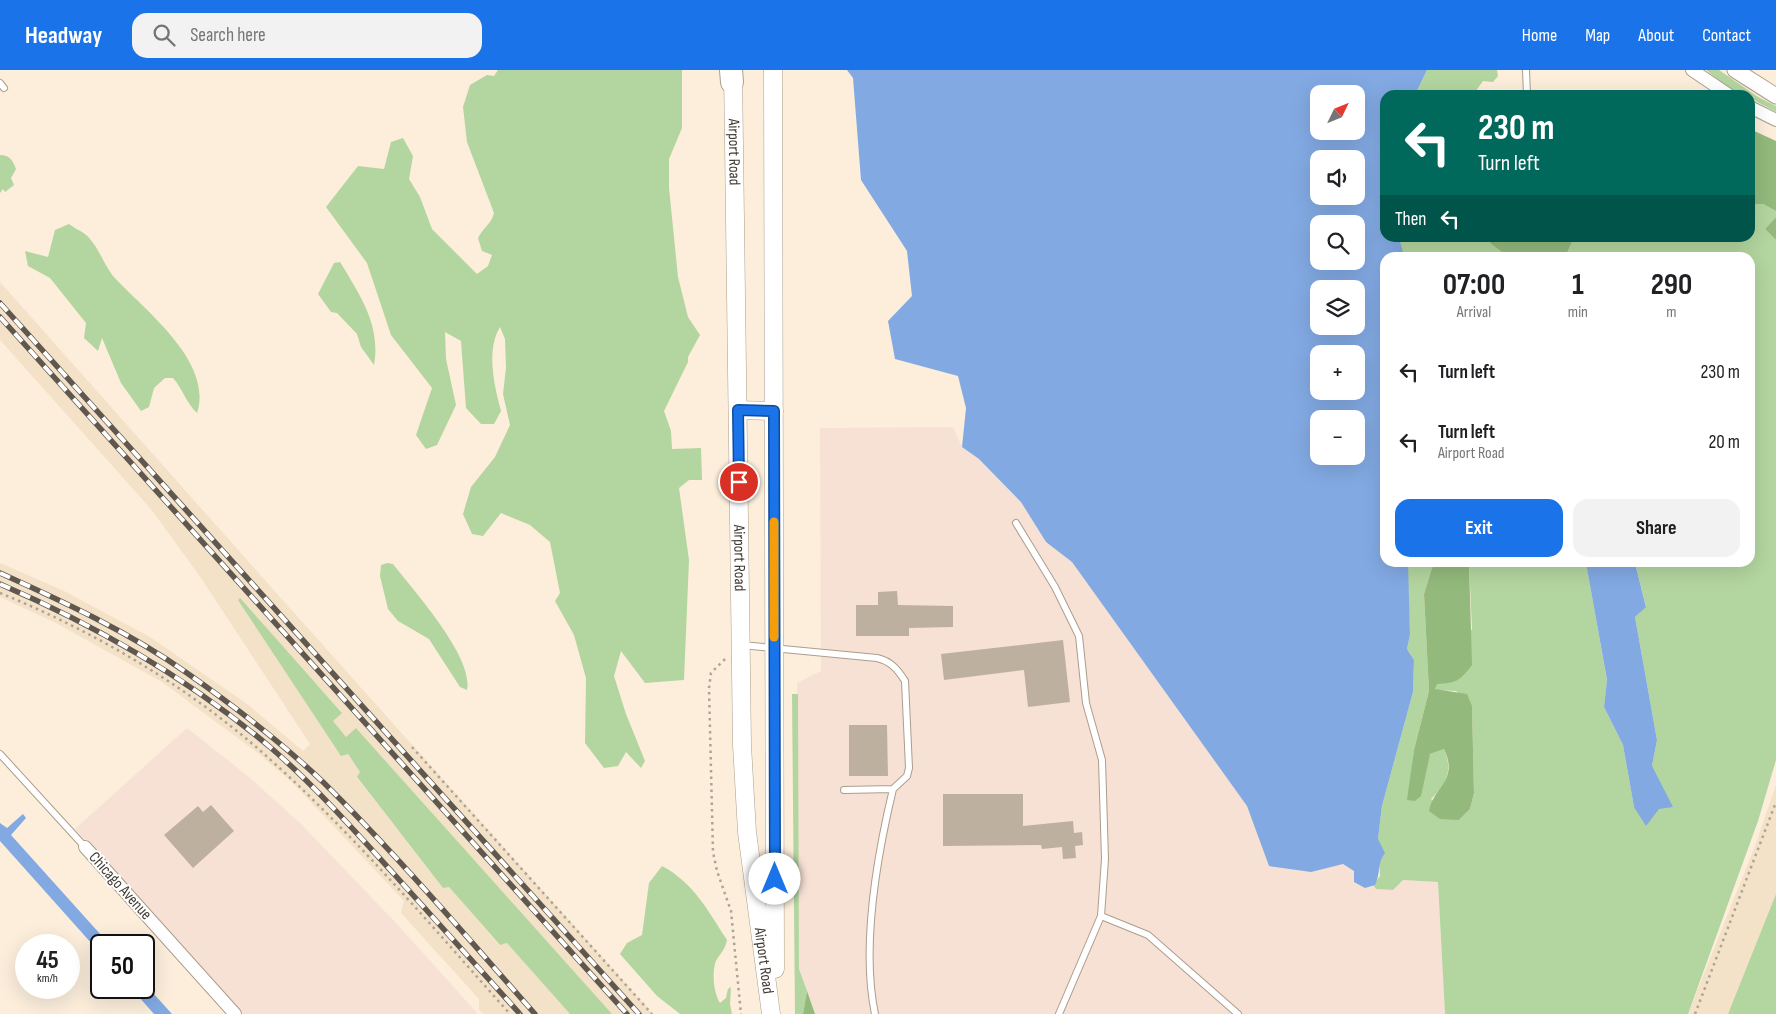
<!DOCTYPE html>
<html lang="en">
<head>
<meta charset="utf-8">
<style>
	body { margin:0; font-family:"Sofia Sans Condensed",sans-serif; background:#f2f2f2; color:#202124; height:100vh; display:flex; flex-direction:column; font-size:19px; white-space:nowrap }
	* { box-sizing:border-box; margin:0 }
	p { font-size:16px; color:#757577 }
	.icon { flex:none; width:28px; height:28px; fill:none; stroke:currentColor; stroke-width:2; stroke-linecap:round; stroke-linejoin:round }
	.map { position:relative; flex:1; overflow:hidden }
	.drawer { position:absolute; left:1380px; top:182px; width:375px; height:315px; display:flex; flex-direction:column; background:#fff; border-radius:15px; box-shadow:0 5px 20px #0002 }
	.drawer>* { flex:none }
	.hud { position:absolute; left:1380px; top:20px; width:375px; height:152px; border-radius:15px; box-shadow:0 5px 20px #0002; background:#00695c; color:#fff; overflow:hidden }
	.needle { width:32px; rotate:47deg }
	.tools { position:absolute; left:1310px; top:15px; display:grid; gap:10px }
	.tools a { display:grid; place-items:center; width:55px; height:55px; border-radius:10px; background:#fff; box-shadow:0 5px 20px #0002; font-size:25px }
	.speed { position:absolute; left:15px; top:864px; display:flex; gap:10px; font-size:25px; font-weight:700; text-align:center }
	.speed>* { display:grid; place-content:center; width:65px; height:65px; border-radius:50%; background:#fff; box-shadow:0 5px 20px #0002; line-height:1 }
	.speed small { font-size:12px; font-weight:400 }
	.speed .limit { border:2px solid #111; border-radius:8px; background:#fff; color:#111 }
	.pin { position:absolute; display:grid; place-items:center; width:42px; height:42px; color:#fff; margin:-21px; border:2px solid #fff; border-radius:50%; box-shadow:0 1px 5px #0007 }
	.me { position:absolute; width:55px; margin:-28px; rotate:0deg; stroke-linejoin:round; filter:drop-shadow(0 0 4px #0008) }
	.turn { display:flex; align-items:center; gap:18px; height:105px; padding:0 15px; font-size:22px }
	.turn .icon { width:65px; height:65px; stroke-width:2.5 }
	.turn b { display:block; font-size:35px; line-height:42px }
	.then { display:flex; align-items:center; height:48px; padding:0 15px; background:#0003; gap:10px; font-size:19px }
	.eta { display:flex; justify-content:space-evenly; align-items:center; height:85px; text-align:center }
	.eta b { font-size:30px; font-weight:700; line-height:35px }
	.cta { display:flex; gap:10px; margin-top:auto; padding:10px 15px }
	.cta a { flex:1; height:58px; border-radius:15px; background:#1a73e8; color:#fff; font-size:20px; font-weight:700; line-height:58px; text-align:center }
	.cta a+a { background:#f2f2f2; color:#202124 }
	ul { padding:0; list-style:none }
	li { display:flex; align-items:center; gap:15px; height:70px; padding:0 15px }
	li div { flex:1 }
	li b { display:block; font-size:19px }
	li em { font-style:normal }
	header { display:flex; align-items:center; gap:30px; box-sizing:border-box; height:70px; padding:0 25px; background:#1a73e8; color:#fff }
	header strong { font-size:24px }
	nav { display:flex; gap:28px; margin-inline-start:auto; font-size:18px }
	.search { width:350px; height:45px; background:#f2f2f2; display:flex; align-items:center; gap:12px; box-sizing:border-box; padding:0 18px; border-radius:15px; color:#757577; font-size:19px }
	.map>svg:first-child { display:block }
	.industrial { fill:#f7e1d4 }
	.built { fill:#f3e1c8 }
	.green { fill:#b3d59f }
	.forest { fill:#93b97c }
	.water { fill:#82a9e2; fill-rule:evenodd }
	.building { fill:#beb09e }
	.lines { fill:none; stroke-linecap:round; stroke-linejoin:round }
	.service-casing { stroke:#ab9e8c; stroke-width:8 }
	.minor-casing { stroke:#ab9e8c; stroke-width:14 }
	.tertiary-casing { stroke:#ab9e8c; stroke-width:17 }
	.secondary-casing { stroke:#ab9e8c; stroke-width:19 }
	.motorway-casing { stroke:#ab9e8c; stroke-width:24 }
	.path { stroke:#aea395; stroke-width:2.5; stroke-dasharray:2.5 4; stroke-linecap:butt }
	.service { stroke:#fff; stroke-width:6 }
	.minor { stroke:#fff; stroke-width:12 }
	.tertiary { stroke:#fff; stroke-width:15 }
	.secondary { stroke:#fff; stroke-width:18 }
	.motorway { stroke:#fff; stroke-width:22 }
	.rail-casing { stroke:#60584f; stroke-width:5.5 }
	.rail { stroke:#fff; stroke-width:4; stroke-dasharray:11; stroke-linecap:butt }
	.route-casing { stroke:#114b97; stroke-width:12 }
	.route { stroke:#1a73e8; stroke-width:9 }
	.slow { stroke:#f59e0b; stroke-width:9 }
	.labels { text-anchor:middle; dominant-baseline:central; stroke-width:4; stroke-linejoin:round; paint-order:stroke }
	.street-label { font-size:16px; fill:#413b34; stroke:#fff }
</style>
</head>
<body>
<header>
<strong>Headway</strong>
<div class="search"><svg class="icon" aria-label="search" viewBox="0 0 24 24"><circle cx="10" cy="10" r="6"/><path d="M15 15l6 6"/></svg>Search here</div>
<nav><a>Home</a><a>Map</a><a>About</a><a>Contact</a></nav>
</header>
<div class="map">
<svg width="1776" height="944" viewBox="0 0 1776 944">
	<rect width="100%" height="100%" fill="#fceedb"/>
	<path class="industrial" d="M953,357L962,377L979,389L1021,432L1046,472L1072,492L1247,736L1269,796H1329L1343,794L1350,796L1365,818L1373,815L1376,819L1393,820L1403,810L1438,812L1445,944H815L799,899L797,613L821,601L820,358Z
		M187,658L249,707L301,754L397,854L478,944H241L75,759Z"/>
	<path class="built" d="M0,212L279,526L653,944H612L356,658L346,667L332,651L342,642L238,529L341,685L348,684L360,702L357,708L443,818L449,817L499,875L507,873L570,944H483L479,940V929L401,843L404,831L294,714L258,683L162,612L56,553L0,527V493L64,521L150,567L247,634L303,681L310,674L201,508L151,439L0,270Z
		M1776,715V824L1728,944H1688L1755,776Z"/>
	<path class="green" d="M498,0H682V58L669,89V118L678,207L688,247L700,265L688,287V292L664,341L671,361L672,379L701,378L702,410H689L679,418L689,490L684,610L645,613L621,581L614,606L626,644L645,691L641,698L626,682L618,696L604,698L585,673L586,608L574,565L555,531L560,523L550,472L530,455L501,443L483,466L472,464L463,444L471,417L495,387L510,355L503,324L506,298L505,269L500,257C486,280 494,315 501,341L494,354H481L466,338L461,271L445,262L446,289L456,335L437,375L426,379L416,365L432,318L391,265L367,193L326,137L358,96L384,99L391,72L403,68L413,86L409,109L420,127L432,159L477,204L488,196L492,185L482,181L478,168C483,158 492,153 494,143L467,72L463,37L470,15L487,5L494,6Z
		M1427,0H1497L1498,6L1493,12L1483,11L1473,25H1415Z
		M1706,0H1719L1758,27L1776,36V42L1750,28V25C1734,25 1718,9 1706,0Z
		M0,85C10,85 13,91 16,99L11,108L14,115L5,122L3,119L0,123Z
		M1763,134L1776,141V147L1765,159L1776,170V690L1758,751L1688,944H1445L1438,812L1403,810L1393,820L1376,819L1373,815L1380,806L1378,769L1382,736L1413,622L1414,590L1407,579L1410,565L1407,493H1434L1424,524L1429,621L1414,680L1408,730L1430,684L1444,679C1453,701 1447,713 1431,729L1459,750L1470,739L1474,723L1472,636L1456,621L1435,620L1436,614L1472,559L1469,493L1586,492L1607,611L1604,637L1623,675L1634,737L1652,696L1657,670L1635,547L1646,536L1635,493L1750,492V188L1565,187L1574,168H1750V135Z
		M69,154C74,158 81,161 85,164C98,175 103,193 113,206C143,239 214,291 197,343C186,333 183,319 173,308H165L154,318L149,337L141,341L121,313L102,268L98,281L84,268L86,253L50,208L28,196L25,181L48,187L55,160Z
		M1404,168H1491L1490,173L1507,186L1527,187L1398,188L1397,182H1402L1400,171Z
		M340,192C360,225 381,255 374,295L361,277L357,264L337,243L331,242L318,224L334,193Z
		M387,493L393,494C413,520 474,587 467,620L460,617L429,569L398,551L388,539L380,506L381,495Z
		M240,528L342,643L333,651L346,667L356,658L612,944H570L507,873L500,875L449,817L443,818L357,707L360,702L348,684L341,686L238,530Z
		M792,624H798L799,899L807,921L803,944H795Z
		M662,796C694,813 708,841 727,870C725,882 716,887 715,894C712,906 714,923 720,933L726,928L728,919L731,917L730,934L732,944H680L657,926L620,884L627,873L642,865L649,813Z
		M1776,824V944H1728Z"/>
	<path class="forest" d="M1750,59L1776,71V141L1763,134L1750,135Z
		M1776,147V170L1765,159Z
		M1492,168H1574L1565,187L1507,186L1490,173Z
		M1434,492L1469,493L1472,595C1460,611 1456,613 1437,614L1435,619L1467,624L1472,636L1474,723L1470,739L1459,750L1440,749L1429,741C1434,716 1459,711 1444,679L1430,684L1421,726L1415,731L1407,730L1414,680L1429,621L1424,524Z
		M807,921L815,944H803Z"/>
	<path class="water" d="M847,0H1427L1415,25H1385V168H1404L1400,171L1403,182H1398V187L1385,188V492L1408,493L1410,565L1407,579L1414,590L1413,622L1382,736L1378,769L1385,783C1377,793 1381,803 1375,815L1365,818L1354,812V801L1343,794L1311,802L1269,796L1247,736L1072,492L1046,472L1021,432L979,389L962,377L966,338L958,306L895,289L888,251L912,226L907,181L861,110L853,8ZM1319,24H1356V61H1319ZM1319,89H1356V126H1319ZM1319,154H1356V191H1319ZM1319,219H1356V256H1319ZM1319,284H1356V321H1319ZM1319,349H1356V386H1319Z
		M1586,493H1635L1646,537L1635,547L1657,670L1652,696L1673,737L1659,739L1646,756L1634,737L1623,675L1604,637L1607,610Z
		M23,744L26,748L11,765L110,875H101V884L0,771V753L7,758Z
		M144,913L172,944H154L131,918H144Z"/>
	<path class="building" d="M897,521L898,535L953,536V557L909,558V566H856V535H878V522Z
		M1063,570L1070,632L1028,637L1024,600L944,610L941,584Z
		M849,655H887L888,706H849Z
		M943,724H1023V756L1073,751L1074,763L1082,762L1083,775L1075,776L1076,788L1063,789L1062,777L1042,779L1041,775L943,776Z
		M211,735L234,761L193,798L164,765L198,736L203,742Z"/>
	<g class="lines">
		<g class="service-casing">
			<path id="service" d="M1526,0L1527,25
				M0,13L4,18
				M1016,453L1055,517L1079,566L1086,633L1102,690L1105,789L1101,846L1059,944
				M742,575L877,588C891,591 898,600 905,611L909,698L907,706L893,719L844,720
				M0,684L85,777
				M1101,846L1148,865L1238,944
				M875,944C861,877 877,786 893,719"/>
		</g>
		<g class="minor-casing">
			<path id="minor" d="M1692,0L1729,25
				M1750,37L1776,50
				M85,777L235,944"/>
		</g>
		<g class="tertiary-casing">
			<path id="tertiary" d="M1735,0L1776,26"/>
		</g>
		<g class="secondary-casing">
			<g id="secondary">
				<path id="s1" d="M733,0L742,675L747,762L771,944"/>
				<path d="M773,0L775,899"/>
				<path d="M738,340L774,341"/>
			</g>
		</g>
		<g class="motorway-casing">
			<path id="motorway" d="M731,0L732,12"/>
		</g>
		<path class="path" d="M0,523C91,560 180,612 255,676C348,757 428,852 510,944
			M725,589L711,603L709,618L713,782L717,801L731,841L741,944
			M412,677L652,944
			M1695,944L1776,732"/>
		<use href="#service" class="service"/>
		<use href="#minor" class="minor"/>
		<use href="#tertiary" class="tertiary"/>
		<use href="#secondary" class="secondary"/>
		<use href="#motorway" class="motorway"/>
		<g class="rail-casing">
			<path id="rail" d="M0,233L639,944
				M0,247L627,944
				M0,503C64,532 129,562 187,603C234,636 281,672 323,712C397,785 466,866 535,944
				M0,514C97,556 189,609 270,677C315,716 354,760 394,804C436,851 478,897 520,944"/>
		</g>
		<use href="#rail" class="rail"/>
	</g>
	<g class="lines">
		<g class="route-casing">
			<path id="route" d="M739,412L738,340L774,341L775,809"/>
		</g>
		<use href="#route" class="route"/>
		<path class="slow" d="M774,452V567"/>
	</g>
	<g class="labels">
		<g class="street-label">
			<text stroke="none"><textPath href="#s1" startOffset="82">Airport Road</textPath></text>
			<text stroke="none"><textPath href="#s1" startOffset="488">Airport Road</textPath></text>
			<text transform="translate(120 816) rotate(48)">Chicago Avenue</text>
			<text stroke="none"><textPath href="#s1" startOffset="892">Airport Road</textPath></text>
		</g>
	</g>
</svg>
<div class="tools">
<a><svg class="needle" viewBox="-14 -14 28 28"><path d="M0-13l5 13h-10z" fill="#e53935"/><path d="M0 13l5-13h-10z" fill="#757577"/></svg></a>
<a><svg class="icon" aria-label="sound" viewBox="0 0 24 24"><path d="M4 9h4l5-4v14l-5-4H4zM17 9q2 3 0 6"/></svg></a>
<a><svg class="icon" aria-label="search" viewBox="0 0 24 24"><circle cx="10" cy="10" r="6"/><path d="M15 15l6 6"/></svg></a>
<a><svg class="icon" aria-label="layers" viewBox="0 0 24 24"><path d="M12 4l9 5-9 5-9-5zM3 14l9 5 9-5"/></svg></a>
<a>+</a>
<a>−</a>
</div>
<div class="speed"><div>45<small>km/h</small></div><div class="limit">50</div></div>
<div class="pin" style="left:739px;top:412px;background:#d93025"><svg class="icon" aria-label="arrive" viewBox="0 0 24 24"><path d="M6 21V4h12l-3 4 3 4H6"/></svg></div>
<svg class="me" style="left:775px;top:809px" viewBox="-20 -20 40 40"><circle r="19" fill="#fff"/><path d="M0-13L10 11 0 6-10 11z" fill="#1a73e8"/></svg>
<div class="hud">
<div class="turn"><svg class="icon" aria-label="left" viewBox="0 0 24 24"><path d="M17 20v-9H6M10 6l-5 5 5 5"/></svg><div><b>230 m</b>Turn left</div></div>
<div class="then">Then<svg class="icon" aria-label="left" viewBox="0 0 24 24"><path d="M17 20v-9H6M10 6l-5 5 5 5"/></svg></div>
</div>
<section class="drawer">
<div class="eta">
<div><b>07:00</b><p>Arrival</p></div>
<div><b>1</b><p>min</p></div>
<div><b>290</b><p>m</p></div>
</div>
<ul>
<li><svg class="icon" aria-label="left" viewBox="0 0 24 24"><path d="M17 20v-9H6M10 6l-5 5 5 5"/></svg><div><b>Turn left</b></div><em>230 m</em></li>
<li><svg class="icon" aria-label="left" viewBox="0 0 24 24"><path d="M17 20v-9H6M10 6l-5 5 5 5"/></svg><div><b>Turn left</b><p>Airport Road</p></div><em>20 m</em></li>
</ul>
<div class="cta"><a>Exit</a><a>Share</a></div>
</section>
</div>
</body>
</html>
